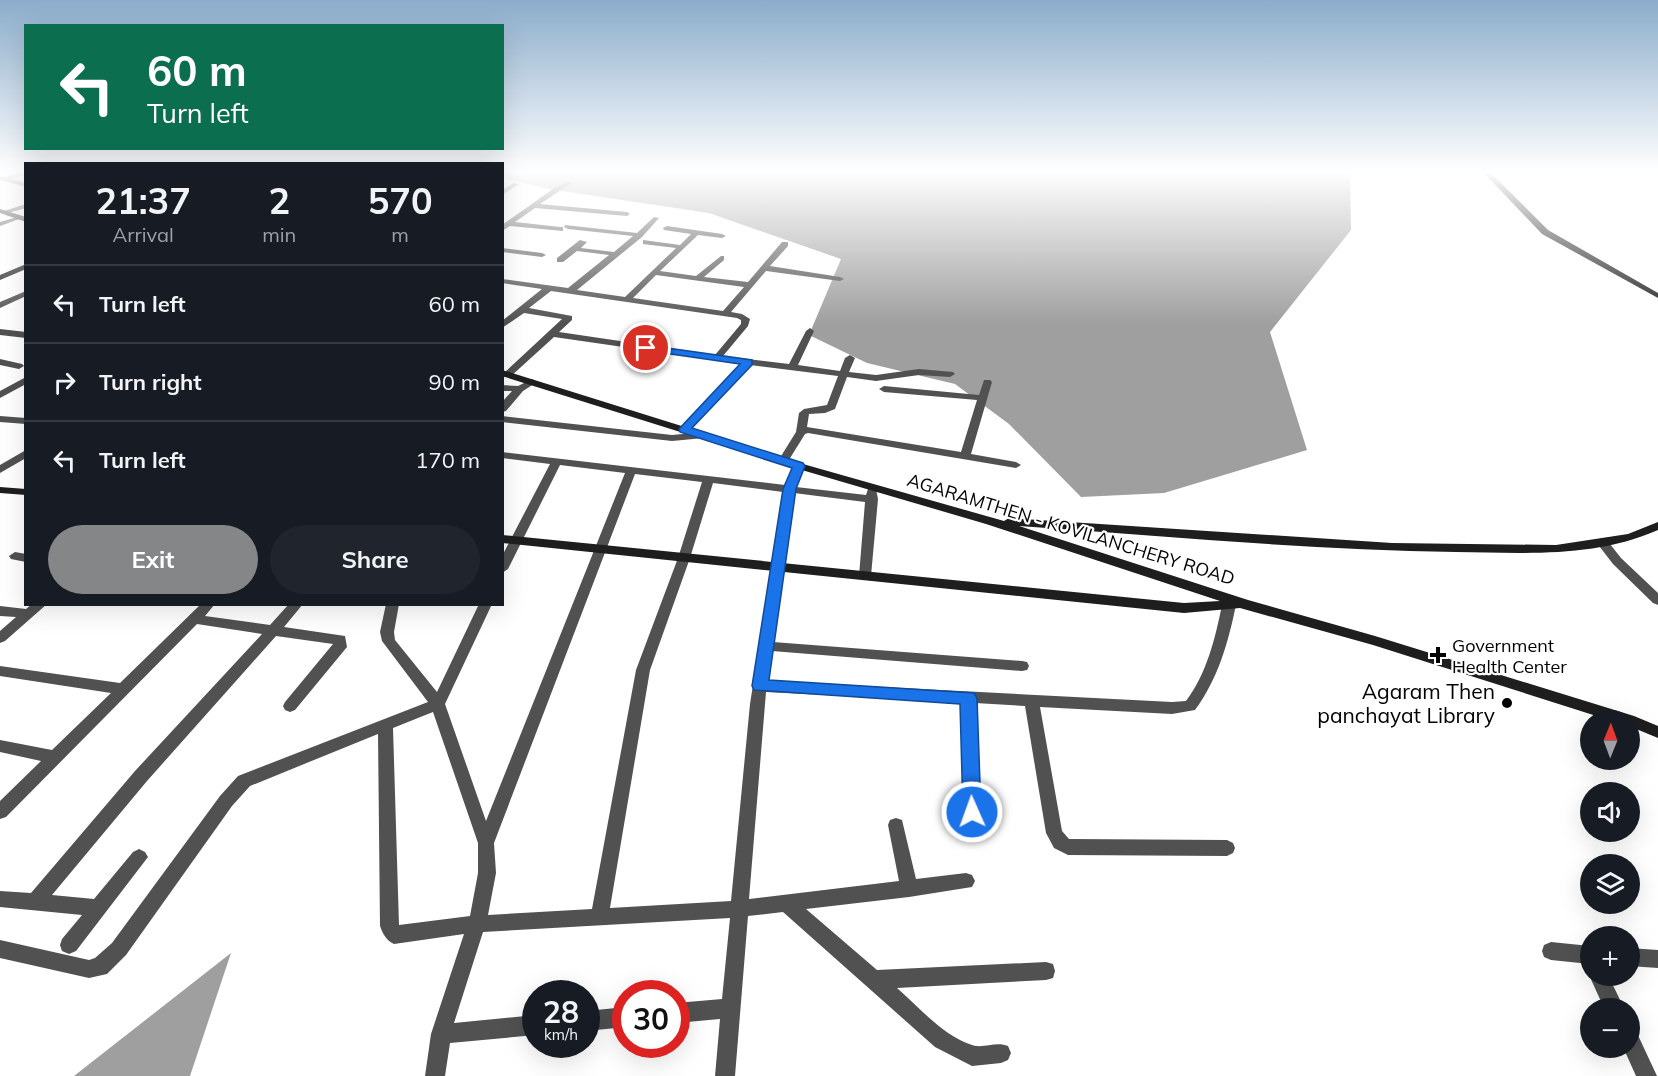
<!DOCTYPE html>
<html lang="en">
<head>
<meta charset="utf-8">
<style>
	body { margin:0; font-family:Mulish,sans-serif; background:#20242c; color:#f1f3f6; height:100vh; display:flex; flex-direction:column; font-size:22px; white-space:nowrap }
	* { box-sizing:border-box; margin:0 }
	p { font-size:20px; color:#9ea1a6 }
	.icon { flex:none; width:33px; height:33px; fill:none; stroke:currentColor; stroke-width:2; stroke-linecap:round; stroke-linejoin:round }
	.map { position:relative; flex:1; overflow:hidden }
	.sheet { position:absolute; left:24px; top:162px; width:480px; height:444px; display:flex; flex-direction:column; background:#171b24; border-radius:0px; box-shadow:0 6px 24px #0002 }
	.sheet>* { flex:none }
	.top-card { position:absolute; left:24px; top:24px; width:480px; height:126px; border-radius:0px; box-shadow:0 6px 24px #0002; background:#0b6e4f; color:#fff; overflow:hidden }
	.needle { width:39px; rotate:1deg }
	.controls { position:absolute; left:1580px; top:710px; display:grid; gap:12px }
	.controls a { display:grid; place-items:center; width:60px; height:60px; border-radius:50%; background:#171b24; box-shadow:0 6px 24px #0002; font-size:30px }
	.speed { position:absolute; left:522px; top:980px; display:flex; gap:12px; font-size:30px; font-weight:700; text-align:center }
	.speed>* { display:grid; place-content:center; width:78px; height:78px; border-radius:50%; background:#171b24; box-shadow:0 6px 24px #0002; line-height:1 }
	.speed small { font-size:15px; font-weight:400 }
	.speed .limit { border:9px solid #d22; background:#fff; color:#111 }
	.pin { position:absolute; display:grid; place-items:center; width:51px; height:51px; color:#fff; margin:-26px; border:3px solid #fff; border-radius:50%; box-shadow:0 2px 6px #0007 }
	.me { position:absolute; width:66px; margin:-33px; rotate:358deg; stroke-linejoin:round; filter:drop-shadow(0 0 4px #0008) }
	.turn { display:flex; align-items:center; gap:21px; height:126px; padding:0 24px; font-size:27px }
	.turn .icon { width:78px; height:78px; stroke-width:2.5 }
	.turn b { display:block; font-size:42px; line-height:51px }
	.eta { display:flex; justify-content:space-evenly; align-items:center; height:102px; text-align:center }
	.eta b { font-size:36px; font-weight:700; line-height:42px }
	.button { display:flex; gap:12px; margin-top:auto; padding:12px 24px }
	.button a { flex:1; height:69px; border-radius:36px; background:#858687; color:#fff; font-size:24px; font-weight:700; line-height:69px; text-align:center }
	.button a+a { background:#20242c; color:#f1f3f6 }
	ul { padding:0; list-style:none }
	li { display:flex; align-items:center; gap:18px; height:78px; padding:0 24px; border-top:2px solid #363941 }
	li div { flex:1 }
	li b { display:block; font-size:22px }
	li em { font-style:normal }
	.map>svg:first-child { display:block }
	.water { fill:#9f9f9f }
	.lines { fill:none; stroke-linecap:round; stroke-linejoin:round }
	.street { fill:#515151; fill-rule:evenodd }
	.secondary { fill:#1e1e1e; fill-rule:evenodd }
	.route { fill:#1a73e8; stroke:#114b97; stroke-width:1.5 }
	.poi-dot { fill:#000; stroke:#fff; stroke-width:2 }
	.labels { text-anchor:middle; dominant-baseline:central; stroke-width:4.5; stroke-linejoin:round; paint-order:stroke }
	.street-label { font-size:18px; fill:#000; stroke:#fff }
	.poi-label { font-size:18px; fill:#000; stroke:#fff; text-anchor:start }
	.near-poi-label { font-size:21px; fill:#000; stroke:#fff; text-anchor:end }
</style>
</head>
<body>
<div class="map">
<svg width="1658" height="1076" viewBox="0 0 1658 1076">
	<rect width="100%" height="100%" fill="#fff"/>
	<path class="water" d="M503,173H1350L1351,230L1270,332L1307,450L1164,493L1081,497L1009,424L955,384L867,363L809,335L841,259L709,213L549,189L503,178Z
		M231,953L190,1076H74Z"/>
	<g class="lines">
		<path class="street" d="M18,173H26V175L11,179L26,183V187L0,180V176L4,177Z
			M568,181L571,183L570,184L540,204L627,212L630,214L627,216L535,208L515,222L560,227H563V231L510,226L502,231V225L553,189Z
			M514,183L519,184L502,195V190Z
			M26,204V208L4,214L1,212Z
			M17,217L22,218L0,226V222Z
			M654,217L659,218L642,237L577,290L625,297L676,248L643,244V240L680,245L691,234L664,230L663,228L667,226L722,234L726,236L722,238L698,235L660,271L696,276L721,256H724V260L704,277L748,282L782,242H788V246L770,266L840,277L844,279L840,281L766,271L731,312L742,314L750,319L748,326L723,356L789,364L806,331L810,328L814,331L798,365L840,371L845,358L850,355L855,358L849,372L876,375L919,369L953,372L955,374L950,377L919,375L876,381L847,377L835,409L825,413L809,414L807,427L961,452L977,400L884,392L879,389L884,386L979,395L984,380H990L992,382L971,454L1016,462L1021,465L1016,468L808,433L805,434L787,463H779L778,461L796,432L799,413L804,409L827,405L838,376L750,365L689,431H681L680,429L681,427L741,364L554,337L510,377H504V373L562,319L524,313L502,328V321L542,289L502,283V279L568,288L609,255L577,251L563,262H557V258L580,240L587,242L581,248L614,252L633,236L568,229L564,227L565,225L637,233ZM656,275L744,287L723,311L633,298ZM551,291L737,318L741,320V324L715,355L559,332L572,320V316L529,308Z
			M502,248L542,253L546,255L542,257L502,252Z
			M26,291V296L0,308V302Z
			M0,329L26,332V338L0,335Z
			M0,359L22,364L24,366L19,369L0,365Z
			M26,377V384L0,398V391Z
			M532,379L537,382L523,391L506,411L502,412V402L512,391H502V385L518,386Z
			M0,416L26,418V424L0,422Z
			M502,416L672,435L704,432L709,435L704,438L672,441L502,422Z
			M26,450V458L0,473V465Z
			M502,452L785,485L794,466L799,463L804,466L796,487L866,495L868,489H876L878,499L871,576L865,580L859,576L865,502L794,493L773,642L1022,661L1027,662L1029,666L1027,670L1022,671L772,651L768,681L1172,702L1186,701C1207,673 1215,639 1222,605L1224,602H1234L1236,605C1228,643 1218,679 1195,710L1172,714L1040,707L1062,831L1069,839L1227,840L1233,843L1235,848L1233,853L1227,856L1068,855L1054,848L1046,833L1025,706L975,703L980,833L978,838L972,840L966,838L964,833L961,702L766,692L749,899L899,881L888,825L890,820L896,818L902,820L916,879L966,873L972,875L975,881L972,887L909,897L806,909L877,970L1046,962L1053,964L1055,971L1053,978L1046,980L897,988C919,1007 943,1036 972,1045C983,1049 996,1041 1008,1046L1011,1053L1008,1060L1001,1063L972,1066L935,1047L783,912L748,916L735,1076H715L720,1019L676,1023V1003L722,999L730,918L483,932L454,1023L536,1015V1035L450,1043L445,1076H425L431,1034L464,934L394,944C386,940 383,934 380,926L378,734L250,786L232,806L126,955L107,974L89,978L0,958V940L89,960L95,958L112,943L220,796L238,776L428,702L382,641L380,632L386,604H399L394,632L395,640L437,692L479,604H492L445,704L486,821L625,473L560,465L508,569L502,573V556L550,464L502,458ZM635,474L702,482L678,558L636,670L592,909L488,915L496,873L494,843ZM713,483L783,492L750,704L731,901L610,908L650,670L690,558ZM433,712L478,843V873L470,916L399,925L393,728Z
			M1602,538L1606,539L1621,558L1658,593V605L1653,603L1613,564L1596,542Z
			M15,552L26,554V562L11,559L9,556Z
			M32,604H47L5,641L0,643V631L16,617L0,616V606L26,609Z
			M201,604H215L205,616L270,625L289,604H303L284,627L345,636L347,647L295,710L290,712L285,710L283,706L285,702L333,644L276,636L147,781L52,895L94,899L133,852L139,849L145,852L148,857L76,951L69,954L62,951L60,945L62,939L82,915L0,907V891L31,893L135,771L262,634L197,624L6,817L0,819V801L41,761L0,752V740L52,750L111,693L0,676V666L120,683Z
			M1551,942L1590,946V964L1551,960L1544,957L1542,951L1544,945Z
			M1629,948L1658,950V968L1629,966Z
			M1590,972V975H1608L1624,1008H1604L1589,975Z
			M626,1007V1027L586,1031V1011Z
			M1629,1028L1636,1031L1657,1076H1636L1623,1047H1629Z"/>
		<path class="secondary" d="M1484,173H1491L1548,230L1658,293V298L1542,234Z
			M0,209L26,217V222L0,213Z
			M26,264V269L0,280V275Z
			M502,370L803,464L1004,521L1009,518L1392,543L1556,545L1628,534L1658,522V530C1595,558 1524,553 1456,552C1310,550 1164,536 1019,526L1248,600L1375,636L1634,716L1658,726V738L1629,726V720H1609L1373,645L1240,608L1184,613L502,543V535L1184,603L1220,601L986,524L795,468L502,376Z
			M0,487L26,489V495L0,493Z"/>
	</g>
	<linearGradient id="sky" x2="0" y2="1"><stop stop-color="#8baccb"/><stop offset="0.53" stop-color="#fff"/><stop offset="1" stop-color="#fff" stop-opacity="0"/></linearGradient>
	<rect width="1658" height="324" fill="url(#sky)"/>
	<path class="route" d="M646,345L752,360V365L692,428L803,463L805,466L796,489L769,680L974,693L977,698L981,812L978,818L972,820L965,818L963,812L960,704L754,690L752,686L783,489L792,468L680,432L679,429L740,364L643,350L641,348Z"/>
	<g class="poi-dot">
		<path d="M1435 646h6v6h6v6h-6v6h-6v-6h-6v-6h6z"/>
		<circle cx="1507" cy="703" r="6"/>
	</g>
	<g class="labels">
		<g class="street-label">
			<text transform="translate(1071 529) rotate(17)">AGARAMTHEN - KOVILANCHERY ROAD</text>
		</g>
		<g class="poi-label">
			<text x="1452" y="645">Government<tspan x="1452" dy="21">Health Center</tspan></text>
		</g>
		<g class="near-poi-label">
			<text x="1495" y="691">Agaram Then<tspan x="1495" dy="24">panchayat Library</tspan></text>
		</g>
	</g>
</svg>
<div class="controls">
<a><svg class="needle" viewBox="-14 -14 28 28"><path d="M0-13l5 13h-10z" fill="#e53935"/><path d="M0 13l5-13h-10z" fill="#9ea1a6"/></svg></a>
<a><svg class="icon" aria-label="sound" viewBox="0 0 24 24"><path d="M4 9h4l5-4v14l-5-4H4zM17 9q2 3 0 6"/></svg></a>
<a><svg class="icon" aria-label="layers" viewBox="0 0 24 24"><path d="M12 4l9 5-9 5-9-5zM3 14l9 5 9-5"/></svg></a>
<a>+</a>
<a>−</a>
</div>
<div class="speed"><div>28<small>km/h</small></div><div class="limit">30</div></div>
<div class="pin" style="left:646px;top:348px;background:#d93025"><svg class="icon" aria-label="arrive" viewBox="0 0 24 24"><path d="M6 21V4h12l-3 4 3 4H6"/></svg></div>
<svg class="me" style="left:972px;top:812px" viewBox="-20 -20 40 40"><circle r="17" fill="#1a73e8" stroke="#fff" stroke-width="3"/><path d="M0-11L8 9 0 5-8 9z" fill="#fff"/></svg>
<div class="top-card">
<div class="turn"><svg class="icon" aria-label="left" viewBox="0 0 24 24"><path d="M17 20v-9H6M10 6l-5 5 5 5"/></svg><div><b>60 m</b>Turn left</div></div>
</div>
<section class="sheet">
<div class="eta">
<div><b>21:37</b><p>Arrival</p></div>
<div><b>2</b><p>min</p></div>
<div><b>570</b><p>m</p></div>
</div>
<ul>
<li><svg class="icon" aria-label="left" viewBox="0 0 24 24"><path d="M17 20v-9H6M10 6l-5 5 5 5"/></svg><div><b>Turn left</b></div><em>60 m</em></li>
<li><svg class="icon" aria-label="right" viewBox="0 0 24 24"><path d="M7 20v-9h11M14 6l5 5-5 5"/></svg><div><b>Turn right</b></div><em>90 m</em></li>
<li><svg class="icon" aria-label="left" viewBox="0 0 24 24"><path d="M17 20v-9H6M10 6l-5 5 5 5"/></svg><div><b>Turn left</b></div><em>170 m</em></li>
</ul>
<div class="button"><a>Exit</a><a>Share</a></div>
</section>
</div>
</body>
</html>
